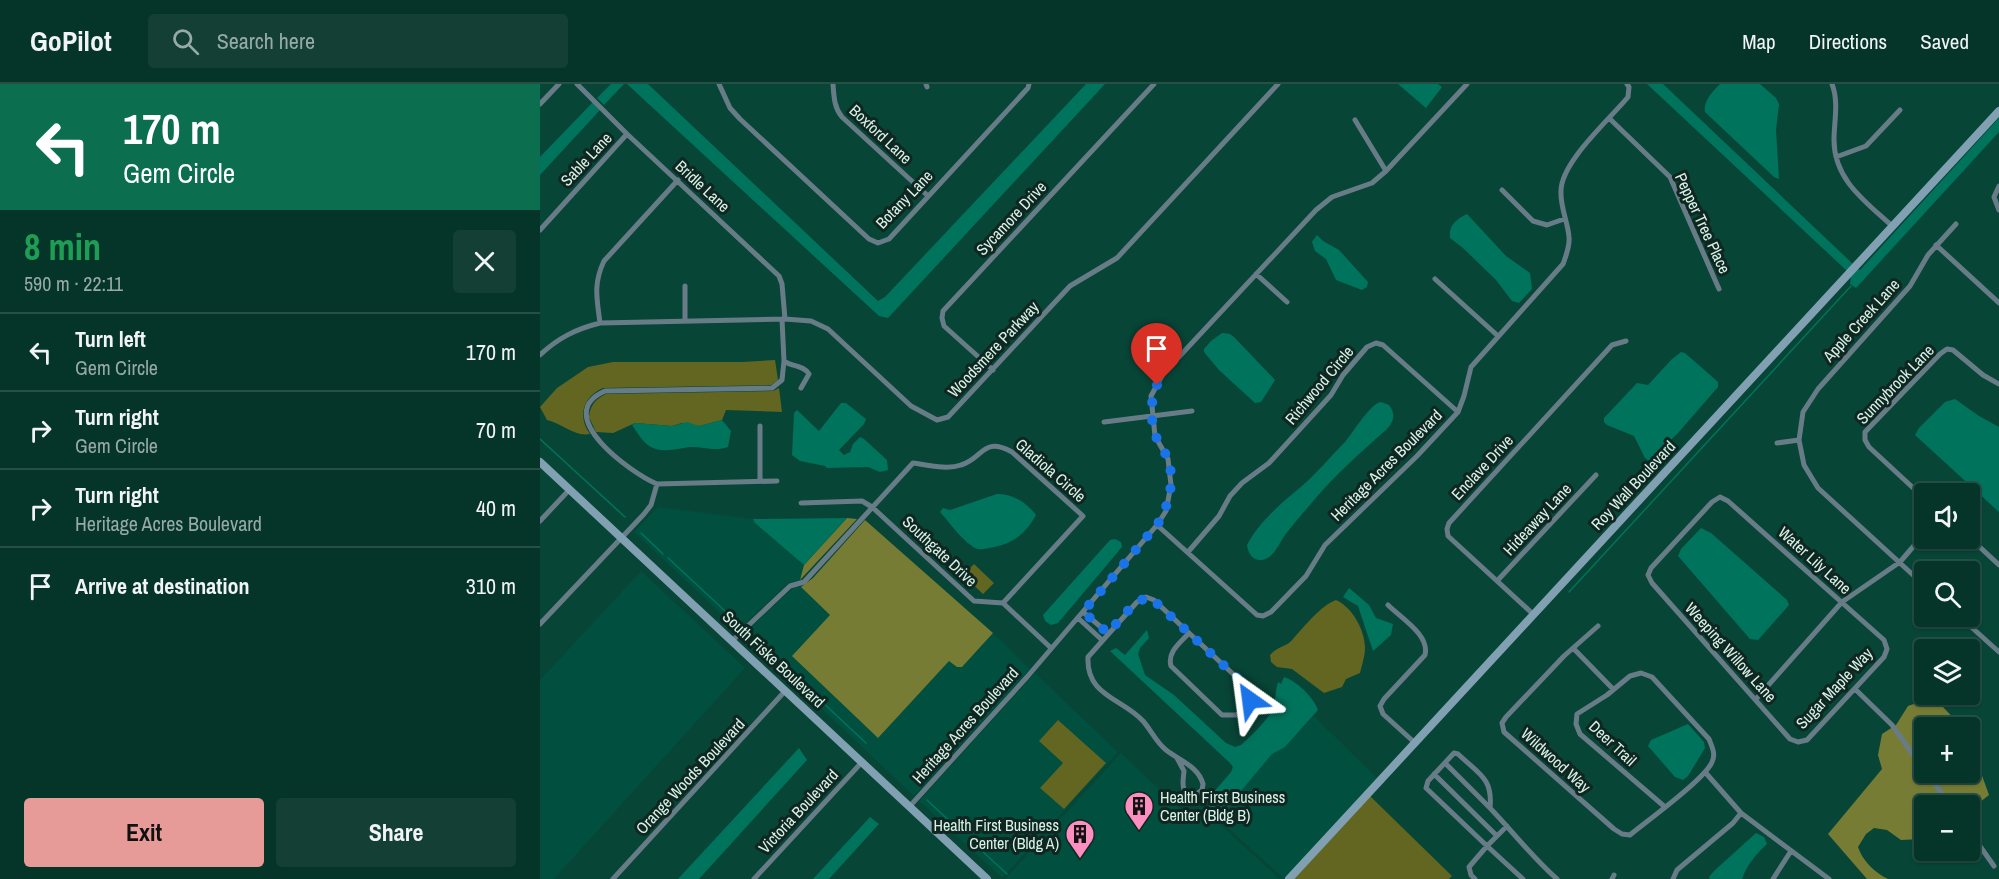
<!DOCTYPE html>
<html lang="en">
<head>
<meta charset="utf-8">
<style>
	body { margin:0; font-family:"Archivo Narrow",sans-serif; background:#133f35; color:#f1f3f6; height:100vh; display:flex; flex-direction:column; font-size:22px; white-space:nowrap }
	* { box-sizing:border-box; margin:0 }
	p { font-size:20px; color:#97aaa8 }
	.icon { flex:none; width:33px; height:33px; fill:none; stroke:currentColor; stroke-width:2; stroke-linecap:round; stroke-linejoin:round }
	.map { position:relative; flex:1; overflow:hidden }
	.details { display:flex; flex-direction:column; background:#053429; width:540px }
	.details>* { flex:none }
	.top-card { background:#0b6e4f; color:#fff; overflow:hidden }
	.fabs { position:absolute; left:1374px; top:399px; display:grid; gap:12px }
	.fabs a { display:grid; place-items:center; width:66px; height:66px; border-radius:6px; background:#053429; box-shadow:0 2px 4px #0004,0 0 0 2px #264f46; font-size:30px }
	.pin { position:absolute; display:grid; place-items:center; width:51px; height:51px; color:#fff; margin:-62px -26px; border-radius:50% 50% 50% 0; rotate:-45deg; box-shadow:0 0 6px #0007 }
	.pin .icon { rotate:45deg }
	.me { position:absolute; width:66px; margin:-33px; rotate:329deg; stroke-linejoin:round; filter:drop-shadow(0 0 4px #0008) }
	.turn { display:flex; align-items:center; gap:21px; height:126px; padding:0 24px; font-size:27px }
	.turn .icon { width:78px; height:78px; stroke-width:2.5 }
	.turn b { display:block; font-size:42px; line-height:51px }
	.round { display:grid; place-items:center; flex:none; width:63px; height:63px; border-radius:6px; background:#133f35 }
	.headline { display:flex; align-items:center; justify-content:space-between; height:102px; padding:0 24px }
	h1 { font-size:36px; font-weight:800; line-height:45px; color:#1e9e55 }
	.button { display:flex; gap:12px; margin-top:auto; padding:12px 24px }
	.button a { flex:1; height:69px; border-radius:6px; background:#e69b98; color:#111; font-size:24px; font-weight:800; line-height:69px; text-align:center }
	.button a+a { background:#133f35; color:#f1f3f6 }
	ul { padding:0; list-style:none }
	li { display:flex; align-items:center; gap:18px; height:78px; padding:0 24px; border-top:2px solid #264f46 }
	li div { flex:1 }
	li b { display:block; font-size:22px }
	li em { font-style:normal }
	header { display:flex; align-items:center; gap:36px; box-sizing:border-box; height:84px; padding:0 30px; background:#053429; border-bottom:2px solid #264f46 }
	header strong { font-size:28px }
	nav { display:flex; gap:33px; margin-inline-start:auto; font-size:21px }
	.search { width:420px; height:54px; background:#133f35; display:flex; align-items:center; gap:15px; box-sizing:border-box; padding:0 21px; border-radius:6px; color:#97aaa8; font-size:22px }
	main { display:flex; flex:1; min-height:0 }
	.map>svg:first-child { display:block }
	.built { fill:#004f3f }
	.green { fill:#626621 }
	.forest { fill:#777c34 }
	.water { fill:#00735c }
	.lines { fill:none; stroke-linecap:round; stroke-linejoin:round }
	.stream { stroke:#00735c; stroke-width:1.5 }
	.street { stroke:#687c87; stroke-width:5 }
	.secondary { stroke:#81a0b2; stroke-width:8 }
	.route { stroke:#1a73e8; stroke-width:10; stroke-dasharray:0 18 }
	.labels { text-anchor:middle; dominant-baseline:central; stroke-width:6; stroke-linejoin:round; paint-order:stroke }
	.street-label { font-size:16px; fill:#d7f3e9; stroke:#102620 }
	.poi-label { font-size:16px; fill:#d7f3e9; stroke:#102620; text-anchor:start }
</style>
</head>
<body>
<header>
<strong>GoPilot</strong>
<div class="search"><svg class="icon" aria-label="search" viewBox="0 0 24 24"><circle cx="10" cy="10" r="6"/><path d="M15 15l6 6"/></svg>Search here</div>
<nav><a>Map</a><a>Directions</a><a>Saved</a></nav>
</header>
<main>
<section class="details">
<div class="top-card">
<div class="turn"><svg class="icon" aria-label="left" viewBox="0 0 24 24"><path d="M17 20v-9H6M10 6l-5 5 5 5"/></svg><div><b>170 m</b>Gem Circle</div></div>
</div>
<div class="headline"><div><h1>8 min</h1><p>590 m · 22:11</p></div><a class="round"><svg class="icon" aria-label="close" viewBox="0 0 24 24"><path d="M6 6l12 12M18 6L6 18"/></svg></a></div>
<ul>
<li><svg class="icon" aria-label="left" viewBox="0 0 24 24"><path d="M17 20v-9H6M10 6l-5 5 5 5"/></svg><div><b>Turn left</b><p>Gem Circle</p></div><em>170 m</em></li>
<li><svg class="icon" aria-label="right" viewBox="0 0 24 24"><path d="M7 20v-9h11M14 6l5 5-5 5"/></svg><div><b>Turn right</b><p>Gem Circle</p></div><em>70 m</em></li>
<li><svg class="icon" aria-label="right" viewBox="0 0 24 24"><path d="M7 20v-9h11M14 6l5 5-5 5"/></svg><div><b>Turn right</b><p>Heritage Acres Boulevard</p></div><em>40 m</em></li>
<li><svg class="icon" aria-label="arrive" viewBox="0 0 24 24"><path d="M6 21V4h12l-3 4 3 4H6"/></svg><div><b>Arrive at destination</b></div><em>310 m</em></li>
</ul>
<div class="button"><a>Exit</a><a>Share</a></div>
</section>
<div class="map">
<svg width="1459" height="795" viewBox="0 0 1459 795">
	<rect width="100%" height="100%" fill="#074537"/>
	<path class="built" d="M118,423L213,435L215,439L264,481L260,496L248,499L198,546L94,448Z
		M101,487L205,584L14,795H0V596Z
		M254,503H261L290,531L252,572L409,576L417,583H422L453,549L490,585L374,712L203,551Z
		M495,589L578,668L462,794L379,717Z
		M774,632L837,694L744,795L678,735L732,670L745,663Z
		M581,669L649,734L661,723L740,795H465Z"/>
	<path class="green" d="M235,276L238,296L231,301L63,304C43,313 37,332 50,350C34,353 22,339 7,336L0,323L17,304L48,283L73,278H202Z
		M239,304L242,328L186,326L182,336L159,342L142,339L132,342L95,339L73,349L56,348L49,333C50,322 55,315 66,310L233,307Z
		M434,480L454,499L443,510L423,491Z
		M796,516C812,523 825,546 825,564C825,572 822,581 820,589L806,595L802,603L784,609L752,585L737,583L731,578L730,571C739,561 747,563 753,555C763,544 781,521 796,516Z
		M518,636L566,679L524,725L500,704L523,679L499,657Z
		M830,712L912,792L909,795H754Z"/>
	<path class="forest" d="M307,434L317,435L260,496L264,481Z
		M325,436L453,549L422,583H417L409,577L338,654L252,572L290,531L261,503L273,494Z
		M1385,616L1403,623L1422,643L1384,644V688H1430V658L1449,711L1430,726V722H1384V757L1382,755L1361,756L1347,746L1334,744L1326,750L1318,763C1322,776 1335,789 1348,795H1327L1288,750L1342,685L1338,671L1342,650L1356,641L1368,622Z"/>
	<path class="water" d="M71,0H84L64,21L57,14Z
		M87,0H108L338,217L345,213L546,0H565L348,234L339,232Z
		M858,0H898L902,3L886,24Z
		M1107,0H1123L1313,180L1307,187Z
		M1180,0H1220L1236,14L1239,20L1236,46L1239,95L1234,93L1165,28C1163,17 1173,7 1180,0Z
		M53,18L60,26L0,91V73Z
		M1459,34V48L1316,204L1310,200L1311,192L1318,185L1320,186Z
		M927,130L966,172L990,189L992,205L979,219L972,217L956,196L923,164L910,154C908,141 917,135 927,130Z
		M777,151L783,157L799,166L828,198L827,203L822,206L796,196L786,175L775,167L772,158Z
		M682,249L690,250L694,253L735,296L721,318L715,319L679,286L664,268V265L671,257Z
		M1141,268L1145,269L1178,298V303L1138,349L1109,377L1105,374L1094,352L1067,341L1064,338V334L1097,299L1108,301L1132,275Z
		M1415,315L1439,332L1459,343V428L1375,351L1379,344L1405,318Z
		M841,318L849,321C856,330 854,337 847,345C821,368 796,390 774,416C765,427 754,439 745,451C740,458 736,468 729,473C717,481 708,472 707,461C720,436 742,419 763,401C778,388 791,372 805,358C813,348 831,319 841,318Z
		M301,319H306L326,335L324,340L299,366L304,371L310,368L313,360L320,353L324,355L347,376L348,386L340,388L328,383L287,384L285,382L260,377L252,371L254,329L257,326L279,347Z
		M182,336L191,347L188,363C174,368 162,362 149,363C138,365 122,369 111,363C103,359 97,348 92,341L95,339L132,342L147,338L159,342Z
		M457,410C473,410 486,418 496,431C485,451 471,461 449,464C443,465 437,467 432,462C420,454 410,439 400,428L403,424L410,426Z
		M307,434L264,481L215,439L213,435Z
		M1161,444L1171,449L1247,516L1249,521L1218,556L1210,555L1138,472L1141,465Z
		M575,455L581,458L582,463L518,539L511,541L505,537L503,531L570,456Z
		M809,504L829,521L836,534L853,540L851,551L833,567L818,522L803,513Z
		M607,546L609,554L600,564L598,570L605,591L634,611L686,659L695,663L701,661C710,653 728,636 732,626C736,617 735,607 738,598L741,600L744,593C757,597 774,614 778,626L745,663L732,670L681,731L670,727L667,716L691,688L693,683L690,679L570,567L576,564L585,571Z
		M1148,640L1164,658L1165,664L1148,692L1143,696L1135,693L1108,662L1111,656Z
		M259,664L267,676L159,795H138Z
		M330,733L339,740L289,795H273Z
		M1216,749L1224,753L1227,760C1217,769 1206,782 1202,795H1170L1169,793L1174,787Z"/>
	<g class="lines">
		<path class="stream" d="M0,355L85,433
			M101,449L123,470
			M128,474L198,539
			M1029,508L1311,202
			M248,586L326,659
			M387,716L420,747
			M430,756L467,790"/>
		<path class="street" d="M37,0L87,50L239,192L242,200L245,235
			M179,0L190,24L200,35L329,155L338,159L349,155L488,4L489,0
			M293,0C294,13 294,23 302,33L387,111
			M386,0L387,3
			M927,0L846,87L832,99L792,113L776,126L623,290L611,312L615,352L628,375L631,401L626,427L617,441L717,531L723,532L731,528L766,492L785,461L877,372L918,328L924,312L931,283L1023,180C1026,172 1030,162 1029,153C1028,138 1020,123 1021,107C1021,78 1069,36 1088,13L1089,3L1087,0
			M1292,0C1299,18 1294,37 1294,56C1294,96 1326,118 1352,142
			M0,20L19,0
			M1070,35L1130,93L1179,205
			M815,36L846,87
			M1296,73L1326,62L1360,26
			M1459,102L1454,113L1459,126
			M962,106L993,137L1007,141L1024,135
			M0,146L87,50
			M1396,161L1459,219
			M716,190L747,218
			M895,195L958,252
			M145,202V237
			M242,235L244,277C252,283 264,281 269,290L261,304
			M60,239C57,215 53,200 64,177L138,96
			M0,271C18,254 36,245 60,239L245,235L271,237L288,245L371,322L397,336L408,333L530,202L577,174L738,0
			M453,286L404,242L402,234L403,227L614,0
			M564,338L652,327
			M1237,359L1259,356
			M220,397V342
			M237,397L117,400C91,389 10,331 65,307L232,304L242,296L244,277
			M1180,413L1188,417L1344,556L1347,565L1344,573L1267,656L1258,658L1250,655L1112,499L1108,491L1111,484L1172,418Z
			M1384,414L1329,363L1325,356V348L1400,270L1407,265L1413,266L1443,291L1459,300
			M261,419L322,417L332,423L434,517L463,519L511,564
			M0,437L30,405
			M1430,454L1459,481
			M648,468L679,432L690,412L702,399L729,379L791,311L803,291L827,263L836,259L843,261L918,328
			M957,497L1056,391
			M1384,501L1278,404L1264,381L1259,356L1263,328L1278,305L1370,202L1388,171L1416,140
			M848,521C861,534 890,551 885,571L844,615L840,622L843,630L874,658
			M543,528L568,549
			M993,530L908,452L907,445L909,439L1072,261L1086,257
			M1419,532L1459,568
			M538,534L562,556
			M0,540L104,430L111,421L117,400
			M1058,542L1024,572L966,633L962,639L964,648L1074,745L1082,750L1090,751C1107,737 1165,695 1172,678C1176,670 1172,663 1169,655L1112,593L1101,589L1090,592L1067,611L1037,630L1036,640L1040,650L1125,723
			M649,549L708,604C714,616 704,623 697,631H682L631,582C627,568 640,559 649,549Z
			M193,556L250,502L264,498L373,379C388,381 407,386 421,381C444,374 442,352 472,368L543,432L463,519
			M1033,564L1073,605
			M1315,605L1352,641L1384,686
			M1216,615L1302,518L1360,478L1384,450
			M637,674L644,687C643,699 639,712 657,710L662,706L663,700C658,682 640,677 626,666C616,658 611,646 603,637C582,614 546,612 548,573L597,518L606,513L614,516L649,549
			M905,679L950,724
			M1165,688L1201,729L1289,795
			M1387,688L1410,722
			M894,690L956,751
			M370,722L487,593L617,441
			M967,742L947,762L886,704L888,697L914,669L918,670C939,690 953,694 950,724C973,748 993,774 1017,795
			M1430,748L1454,782
			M73,795L246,606
			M214,795L322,678
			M935,795L931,791L929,783L947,762L983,795
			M1072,795L1074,791
			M1133,795L1137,786L1193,739L1201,729
			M1233,795L1251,767"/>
		<path class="secondary" d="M0,378L447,795
			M749,795L1459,27"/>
	</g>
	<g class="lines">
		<path class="route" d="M617,301C610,315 610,337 616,352C618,360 624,366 627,373C636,395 629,422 617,441L543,528L568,549C578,539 596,512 611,514L708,604L711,610L710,616"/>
	</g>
	<defs>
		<g id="building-pin" transform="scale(1.5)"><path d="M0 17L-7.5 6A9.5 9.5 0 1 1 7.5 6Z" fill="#fd8ec0" stroke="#102620"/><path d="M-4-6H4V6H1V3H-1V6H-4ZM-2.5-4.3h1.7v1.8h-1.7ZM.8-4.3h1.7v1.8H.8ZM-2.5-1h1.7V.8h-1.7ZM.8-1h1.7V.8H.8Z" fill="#111"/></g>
	</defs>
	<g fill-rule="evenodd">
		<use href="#building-pin" x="599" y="722"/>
		<use href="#building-pin" x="540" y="750"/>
	</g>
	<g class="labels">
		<g class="street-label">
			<text transform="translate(341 50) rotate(43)">Boxford Lane</text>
			<text transform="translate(46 75) rotate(-47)">Sable Lane</text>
			<text transform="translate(163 102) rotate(43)">Bridle Lane</text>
			<text transform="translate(364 115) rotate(-46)">Botany Lane</text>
			<text transform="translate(471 134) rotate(-47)">Sycamore Drive</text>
			<text transform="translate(1163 139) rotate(65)">Pepper Tree Place</text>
			<text transform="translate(1321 236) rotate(-48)">Apple Creek Lane</text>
			<text transform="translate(453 265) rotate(-47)">Woodsmere Parkway</text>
			<text transform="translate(1355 300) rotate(-46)">Sunnybrook Lane</text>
			<text transform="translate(779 301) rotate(-50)">Richwood Circle</text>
			<text transform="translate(846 381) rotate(-45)">Heritage Acres Boulevard</text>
			<text transform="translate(942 383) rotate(-47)">Enclave Drive</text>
			<text transform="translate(511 386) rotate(41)">Gladiola Circle</text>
			<text transform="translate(1093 401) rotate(-47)">Roy Wall Boulevard</text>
			<text transform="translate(997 435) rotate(-47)">Hideaway Lane</text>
			<text transform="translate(400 467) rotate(43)">Southgate Drive</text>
			<text transform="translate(1275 476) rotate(42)">Water Lily Lane</text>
			<text transform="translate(1191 568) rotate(48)">Weeping Willow Lane</text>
			<text transform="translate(234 575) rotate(43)">South Fiske Boulevard</text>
			<text transform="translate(1294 604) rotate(-47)">Sugar Maple Way</text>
			<text transform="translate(425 641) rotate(-48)">Heritage Acres Boulevard</text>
			<text transform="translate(1073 659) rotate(43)">Deer Trail</text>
			<text transform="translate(1016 676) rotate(42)">Wildwood Way</text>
			<text transform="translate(150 692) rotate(-47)">Orange Woods Boulevard</text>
			<text transform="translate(258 727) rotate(-47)">Victoria Boulevard</text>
		</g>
		<g class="poi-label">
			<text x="620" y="713">Health First Business<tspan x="620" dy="18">Center (Bldg B)</tspan></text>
			<text x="519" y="741" text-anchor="end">Health First Business<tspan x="519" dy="18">Center (Bldg A)</tspan></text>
		</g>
	</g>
</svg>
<div class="fabs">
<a><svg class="icon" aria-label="sound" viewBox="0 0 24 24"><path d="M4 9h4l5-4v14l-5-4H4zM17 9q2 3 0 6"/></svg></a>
<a><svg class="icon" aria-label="search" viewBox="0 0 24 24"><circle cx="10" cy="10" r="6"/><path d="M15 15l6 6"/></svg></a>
<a><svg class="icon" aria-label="layers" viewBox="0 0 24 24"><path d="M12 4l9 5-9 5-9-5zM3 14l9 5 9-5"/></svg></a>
<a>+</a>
<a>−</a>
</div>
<div class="pin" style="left:617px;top:301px;background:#d93025"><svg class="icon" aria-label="arrive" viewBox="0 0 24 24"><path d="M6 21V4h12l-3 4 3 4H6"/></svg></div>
<svg class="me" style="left:710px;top:616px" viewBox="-20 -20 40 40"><path d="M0-17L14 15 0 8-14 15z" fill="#1a73e8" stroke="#fff" stroke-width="4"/></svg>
</div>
</main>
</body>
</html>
